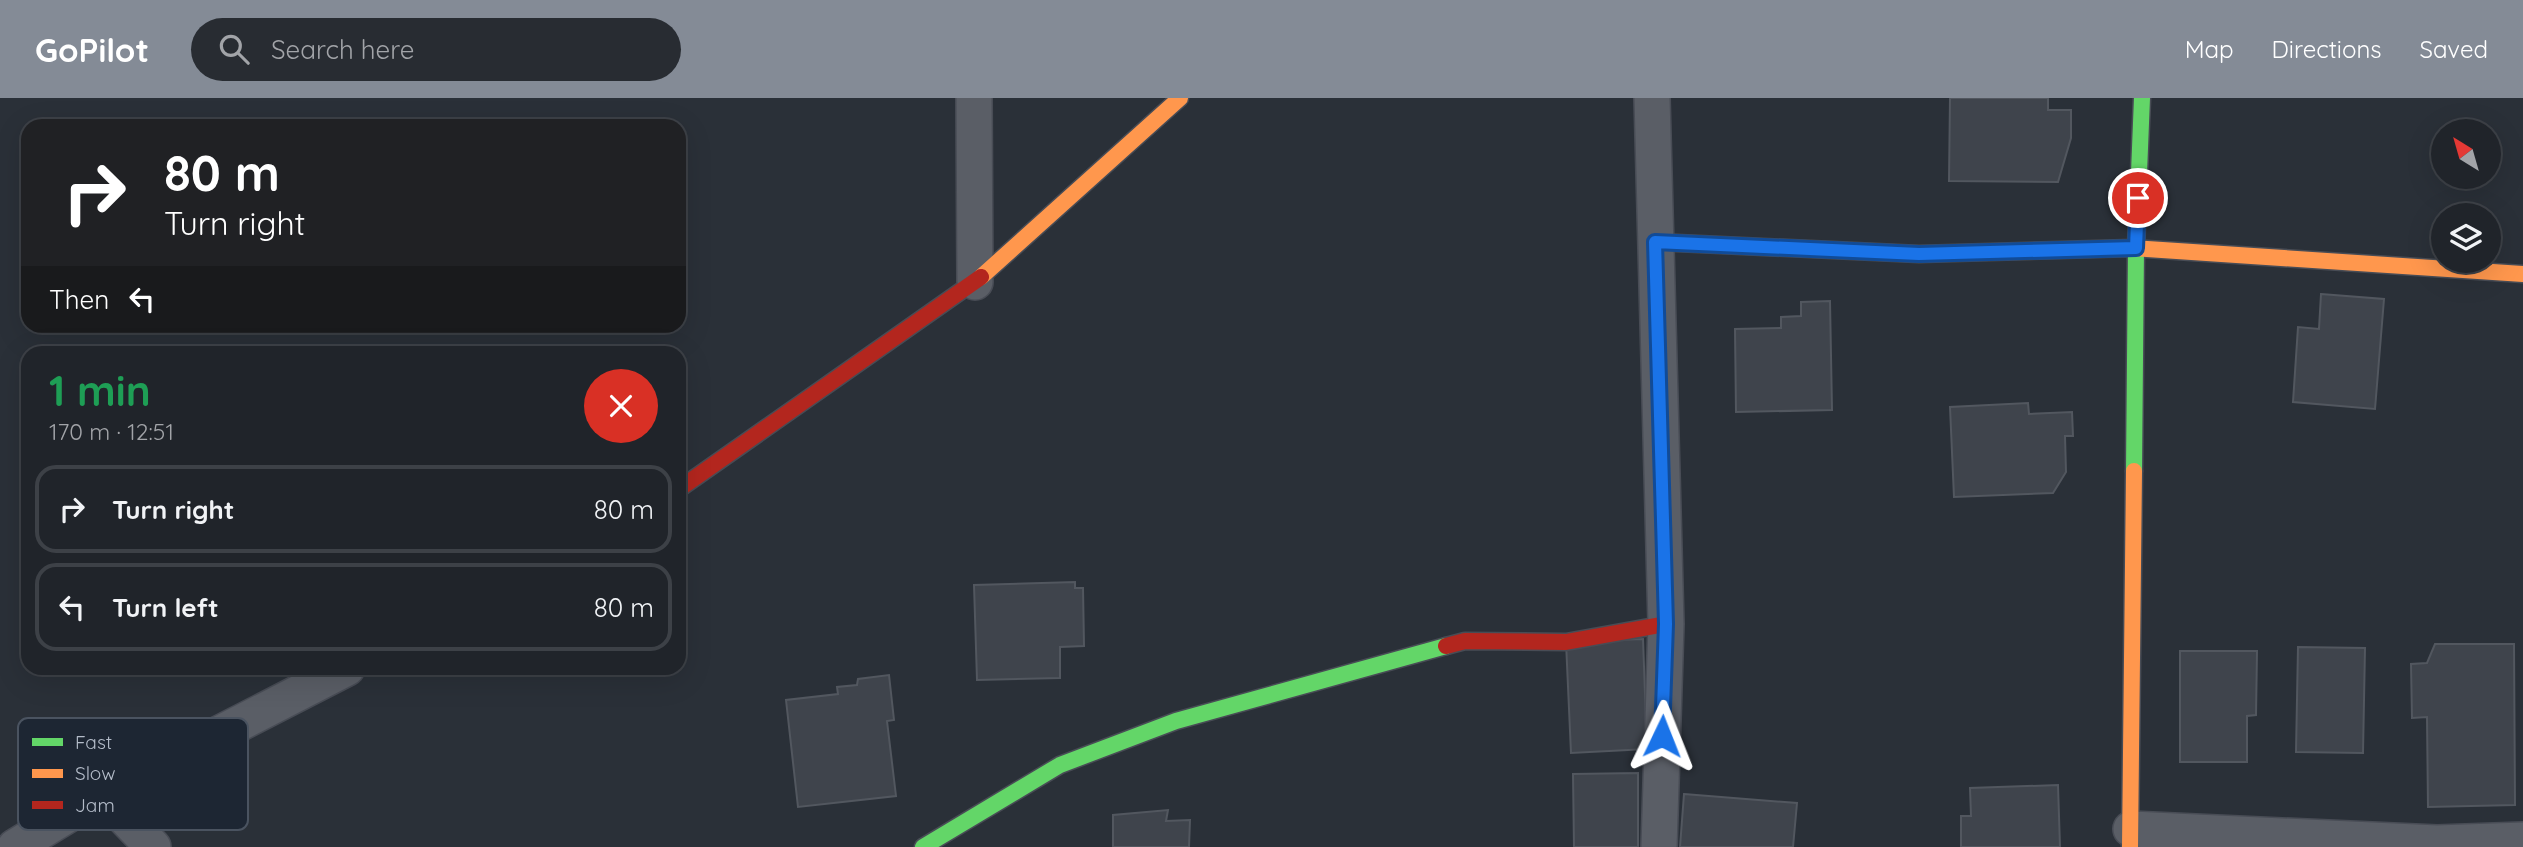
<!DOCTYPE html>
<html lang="en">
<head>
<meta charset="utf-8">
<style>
	body { margin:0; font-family:Quicksand,sans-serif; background:#282c32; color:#f1f3f6; height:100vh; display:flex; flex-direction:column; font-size:26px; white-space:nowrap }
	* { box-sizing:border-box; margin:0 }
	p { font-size:23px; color:#a2a4a8 }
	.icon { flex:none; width:38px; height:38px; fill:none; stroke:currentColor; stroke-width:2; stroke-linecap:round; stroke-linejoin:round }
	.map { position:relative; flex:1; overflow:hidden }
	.sheet { position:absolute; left:21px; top:248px; width:665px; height:329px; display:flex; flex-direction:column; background:#20242a; border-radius:21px; box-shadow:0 7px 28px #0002,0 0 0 2px #3d4147 }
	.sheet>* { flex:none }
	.guide { position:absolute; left:21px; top:21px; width:665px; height:214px; border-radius:21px; box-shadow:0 7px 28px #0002,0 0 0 2px #3d4147; background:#202124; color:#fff; overflow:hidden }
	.needle { width:46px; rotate:323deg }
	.buttons { position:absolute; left:2431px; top:21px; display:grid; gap:14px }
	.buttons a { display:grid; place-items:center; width:70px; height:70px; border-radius:50%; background:#20242a; box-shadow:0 7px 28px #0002,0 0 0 2px #3d4147; font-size:35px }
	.pin { position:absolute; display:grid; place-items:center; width:60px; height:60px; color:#fff; margin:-30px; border:4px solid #fff; border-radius:50%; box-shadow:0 2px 7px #0007 }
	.me { position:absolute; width:77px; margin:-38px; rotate:2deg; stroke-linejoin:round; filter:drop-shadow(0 0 5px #0008) }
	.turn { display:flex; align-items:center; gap:24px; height:147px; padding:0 28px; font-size:32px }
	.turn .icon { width:91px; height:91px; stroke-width:2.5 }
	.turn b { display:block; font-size:49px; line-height:60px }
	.then { display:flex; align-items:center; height:66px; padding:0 28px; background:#0003; gap:14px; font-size:26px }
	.round { display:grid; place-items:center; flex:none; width:74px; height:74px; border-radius:37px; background:#282c32 }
	.summary { display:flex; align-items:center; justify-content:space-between; height:119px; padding:0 28px }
	h1 { font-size:42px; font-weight:800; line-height:52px; color:#1e9e55 }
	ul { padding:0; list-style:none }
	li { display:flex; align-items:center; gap:21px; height:88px; margin:0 14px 10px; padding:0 14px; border:4px solid #3d4147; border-radius:21px }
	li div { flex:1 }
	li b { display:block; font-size:26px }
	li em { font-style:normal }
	header { display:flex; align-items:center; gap:42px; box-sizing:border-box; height:98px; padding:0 35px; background:#848b96; color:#fff }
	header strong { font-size:33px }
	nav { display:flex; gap:38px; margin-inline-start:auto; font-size:24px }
	.search { width:490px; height:63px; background:#282c32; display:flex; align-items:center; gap:18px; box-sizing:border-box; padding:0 24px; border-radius:38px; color:#a2a4a8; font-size:26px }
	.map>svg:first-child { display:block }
	.building { fill:#3f444c; stroke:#52575f; stroke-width:2 }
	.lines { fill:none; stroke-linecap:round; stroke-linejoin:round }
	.street-casing { stroke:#484c55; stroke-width:38 }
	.fast-casing { stroke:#484c55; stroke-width:19 }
	.slow-casing { stroke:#484c55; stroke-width:19 }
	.jam-casing { stroke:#484c55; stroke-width:19 }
	.street { stroke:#5a5e66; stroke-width:35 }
	.fast { stroke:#63d668; stroke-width:16 }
	.slow { stroke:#ff974d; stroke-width:16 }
	.jam { stroke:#b3261e; stroke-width:16 }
	.route-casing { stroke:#114b97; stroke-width:18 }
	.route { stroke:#1a73e8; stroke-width:12 }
	.key { fill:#1d2633; stroke:#4a5360; stroke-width:2 }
	.key-label { font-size:19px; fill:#b4bcc9 }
</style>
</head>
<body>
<header>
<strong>GoPilot</strong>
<div class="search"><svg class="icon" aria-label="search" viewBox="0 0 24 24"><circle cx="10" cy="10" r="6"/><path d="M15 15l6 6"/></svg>Search here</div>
<nav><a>Map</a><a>Directions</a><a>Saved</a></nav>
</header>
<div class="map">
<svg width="2523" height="749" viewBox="0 0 2523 749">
	<rect width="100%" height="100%" fill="#2a3038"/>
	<path class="building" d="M1950,0H2048V12H2071V40L2058,84L1949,83Z
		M2321,196L2384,201L2375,311L2293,304L2298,229L2319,231Z
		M1830,203L1832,312L1736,314L1735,231L1781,230V219L1801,218V204Z
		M2028,305L2029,316L2072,314L2073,338H2065L2066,374L2053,395L1954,399L1950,309Z
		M1075,484V490H1083L1084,548L1060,549V580L977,582L974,487Z
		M1643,541L1647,651L1571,655L1566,544Z
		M2435,546H2514L2515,707L2428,709L2427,619L2412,620L2411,566L2427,565Z
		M2298,549L2365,550L2363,655L2296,654Z
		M2180,553H2257L2256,617L2247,618V664H2180Z
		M889,577L894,622L887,623L896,698L798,709L786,602L838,596L837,589L857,587L858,581Z
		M1638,675V749H1574L1573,676Z
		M2058,687L2060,749H1961V718H1971L1970,690Z
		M1684,696L1797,705L1793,749H1680Z
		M1168,712L1166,723L1190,722L1189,749H1113V717Z"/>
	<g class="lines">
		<g class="street-casing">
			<path id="street" d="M974,0L975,184
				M1652,0L1666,526L1659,749
				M102,696L153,749
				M2131,731L2437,745L2523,742
				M15,749L102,696L347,570"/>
		</g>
		<g class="fast-casing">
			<path id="fast" d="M1655,144L1919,156L2132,150
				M2134,373L2136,150L2142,0
				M923,749L1060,667L1176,623L1446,548"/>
		</g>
		<g class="slow-casing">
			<path id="slow" d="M2132,150L2523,176
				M981,179L1180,0
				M2130,749L2134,373"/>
		</g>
		<g class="jam-casing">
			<path id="jam" d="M679,391L981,179
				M1446,548L1465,543L1566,544L1666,526"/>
		</g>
		<use href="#street" class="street"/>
		<use href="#fast" class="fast"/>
		<use href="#slow" class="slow"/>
		<use href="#jam" class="jam"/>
	</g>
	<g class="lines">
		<g class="route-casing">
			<path id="route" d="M1662,638L1666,526L1655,144L1919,156L2136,150L2138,100"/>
		</g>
		<use href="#route" class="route"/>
	</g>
	<rect x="18" y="620" width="230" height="112" rx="10" class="key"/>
	<rect x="32" y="640" width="31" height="8" fill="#63d668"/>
	<rect x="32" y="671" width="31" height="9" fill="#ff974d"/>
	<rect x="32" y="703" width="31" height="8" fill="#b3261e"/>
	<g class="key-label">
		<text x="75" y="651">Fast</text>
		<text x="75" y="682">Slow</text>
		<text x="75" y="714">Jam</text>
	</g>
</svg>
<div class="buttons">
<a><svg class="needle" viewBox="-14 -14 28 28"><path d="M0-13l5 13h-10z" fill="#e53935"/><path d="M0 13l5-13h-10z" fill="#a2a4a8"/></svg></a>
<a><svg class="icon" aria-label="layers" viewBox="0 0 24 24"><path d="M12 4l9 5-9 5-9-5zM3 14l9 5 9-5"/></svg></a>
</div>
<div class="pin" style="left:2138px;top:100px;background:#d93025"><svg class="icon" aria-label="arrive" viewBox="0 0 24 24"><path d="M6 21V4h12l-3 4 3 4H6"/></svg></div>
<svg class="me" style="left:1662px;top:638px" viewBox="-20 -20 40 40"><path d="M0-17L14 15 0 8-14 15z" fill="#1a73e8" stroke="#fff" stroke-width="4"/></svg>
<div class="guide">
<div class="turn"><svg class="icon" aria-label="right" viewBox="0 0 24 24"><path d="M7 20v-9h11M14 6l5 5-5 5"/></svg><div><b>80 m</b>Turn right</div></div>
<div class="then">Then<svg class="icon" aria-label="left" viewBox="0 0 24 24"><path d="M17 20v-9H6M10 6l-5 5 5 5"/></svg></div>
</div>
<section class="sheet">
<div class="summary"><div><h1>1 min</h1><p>170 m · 12:51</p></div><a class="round" style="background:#d93025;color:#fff"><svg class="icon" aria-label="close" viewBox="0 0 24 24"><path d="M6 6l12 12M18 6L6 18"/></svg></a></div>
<ul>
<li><svg class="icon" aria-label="right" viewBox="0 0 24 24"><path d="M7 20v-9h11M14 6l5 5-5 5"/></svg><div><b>Turn right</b></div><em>80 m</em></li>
<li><svg class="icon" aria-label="left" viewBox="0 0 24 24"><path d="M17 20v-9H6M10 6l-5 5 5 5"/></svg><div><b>Turn left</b></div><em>80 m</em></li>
</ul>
</section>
</div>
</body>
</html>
